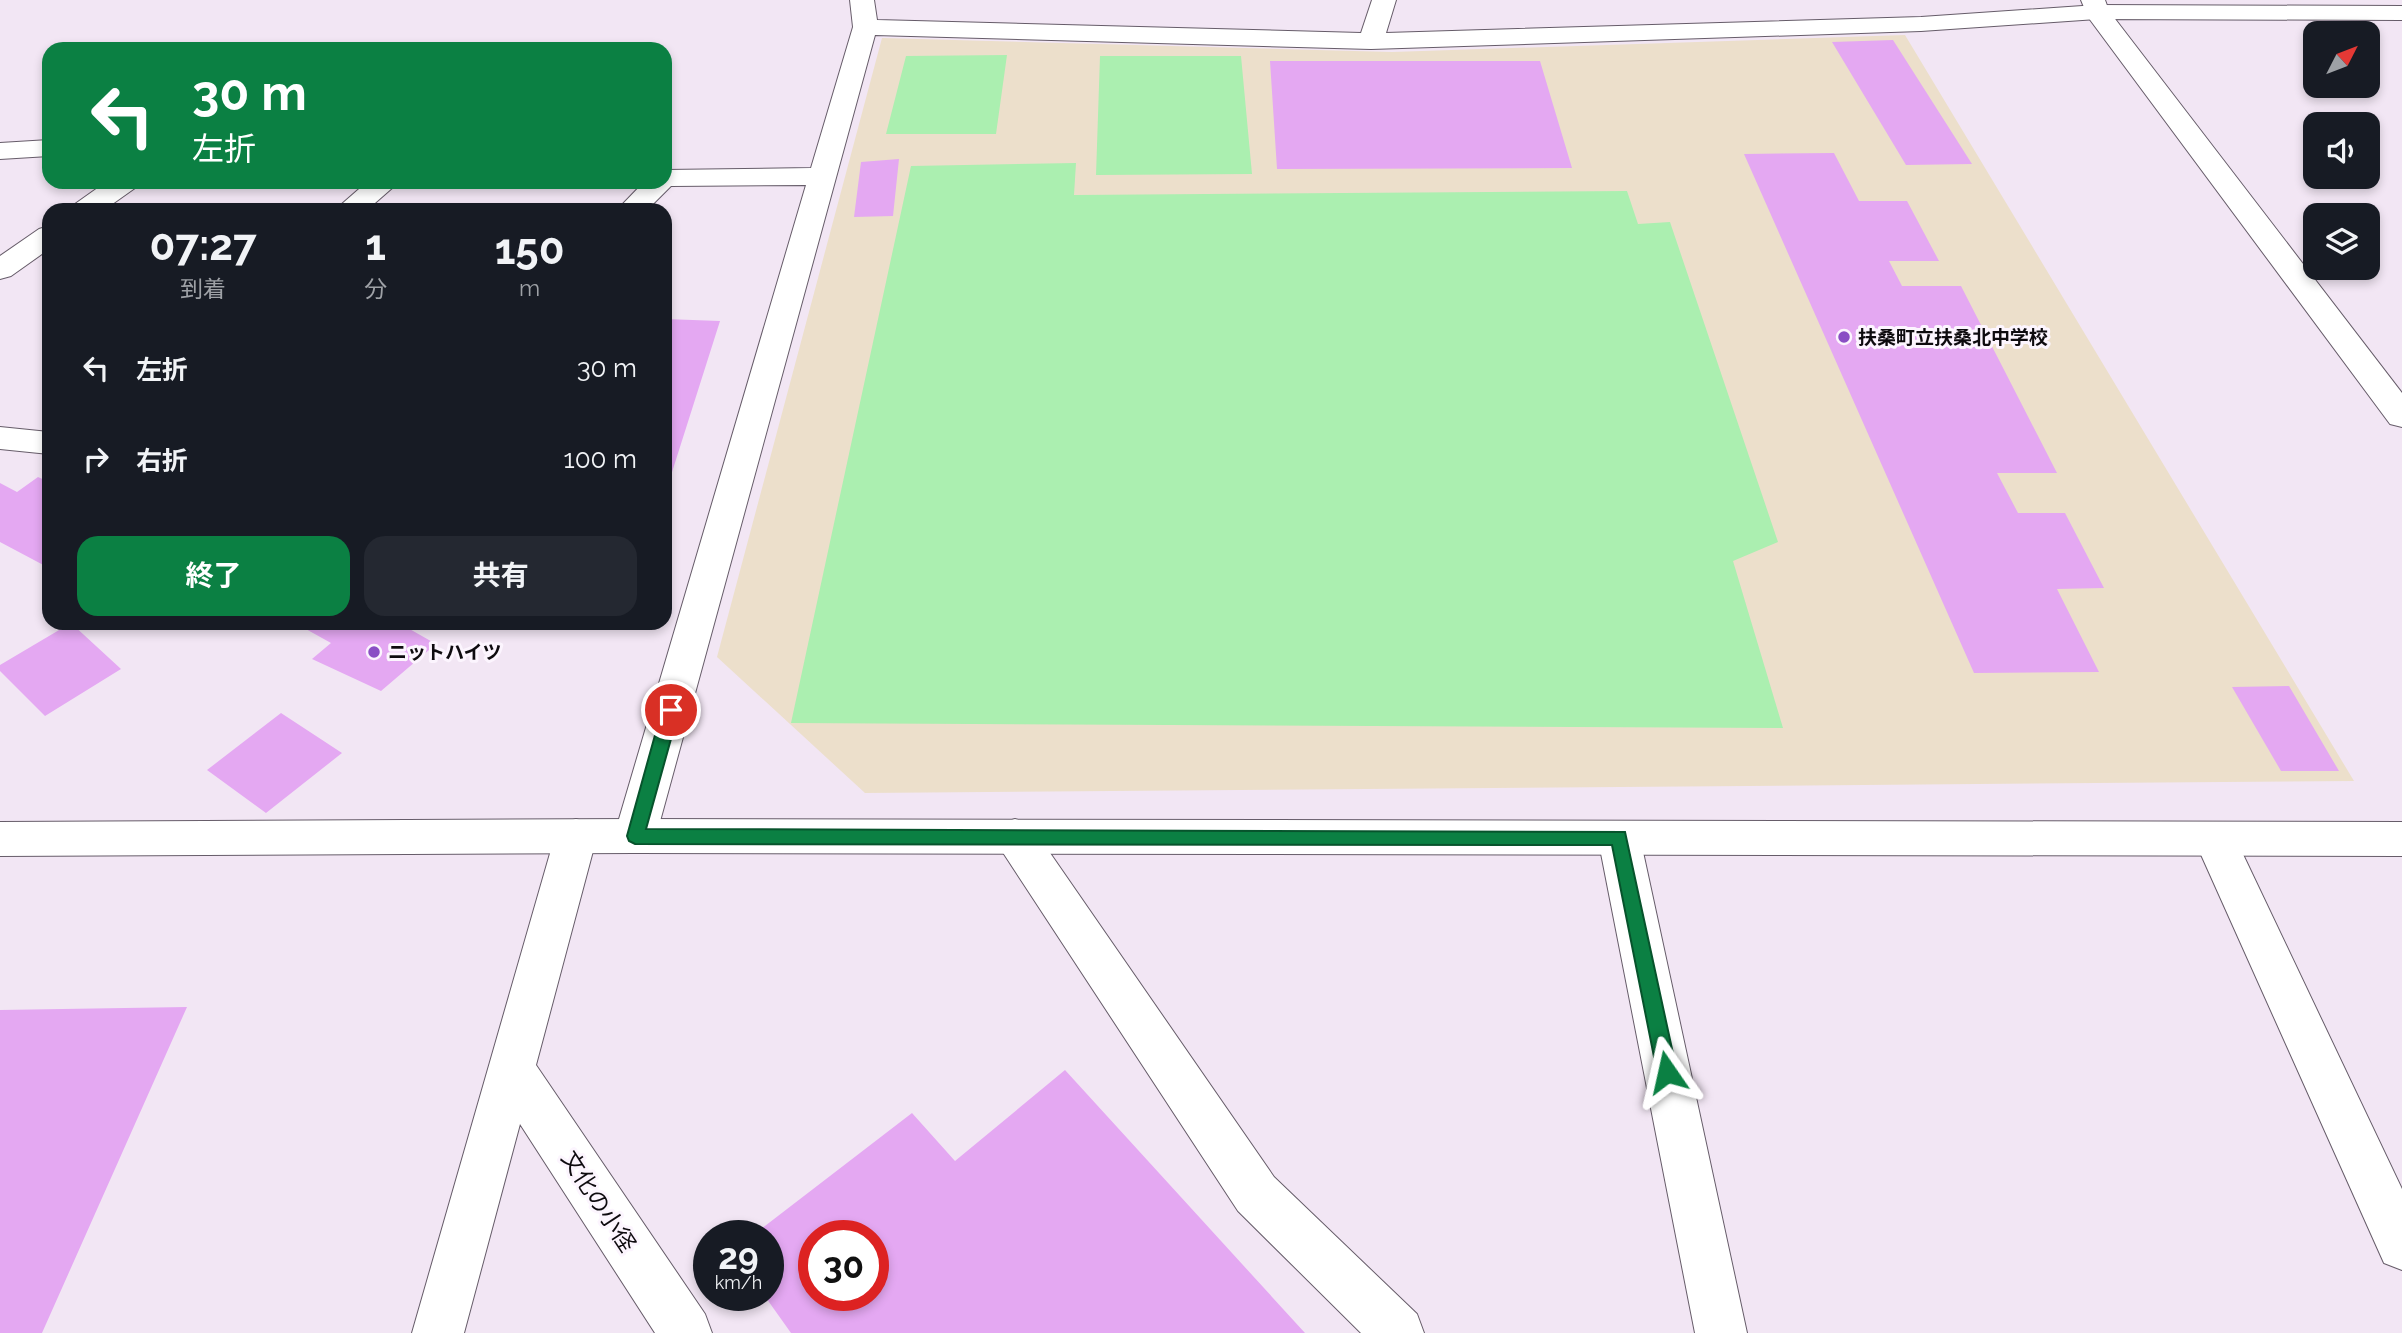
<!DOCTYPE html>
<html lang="ja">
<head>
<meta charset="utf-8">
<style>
	body { margin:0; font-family:Raleway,"Noto Sans JP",sans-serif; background:#242831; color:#f1f3f6; height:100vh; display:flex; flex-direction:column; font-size:26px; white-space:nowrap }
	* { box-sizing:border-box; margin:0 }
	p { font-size:23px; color:#9ea1a6 }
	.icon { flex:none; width:38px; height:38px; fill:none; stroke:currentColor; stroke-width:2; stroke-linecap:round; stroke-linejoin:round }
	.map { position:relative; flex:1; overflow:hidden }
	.panel { position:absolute; left:42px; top:203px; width:630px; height:427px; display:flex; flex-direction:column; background:#171b24; border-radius:21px; box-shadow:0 4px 10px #0003 }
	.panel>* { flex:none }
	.banner { position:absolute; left:42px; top:42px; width:630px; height:147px; border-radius:21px; box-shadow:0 4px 10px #0003; background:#0b8043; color:#fff; overflow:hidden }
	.needle { width:46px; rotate:48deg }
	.controls { position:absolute; left:2303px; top:21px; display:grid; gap:14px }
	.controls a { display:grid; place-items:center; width:77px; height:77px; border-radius:14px; background:#171b24; box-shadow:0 4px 10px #0003; font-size:35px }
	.speed { position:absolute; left:693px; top:1220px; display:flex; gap:14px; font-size:35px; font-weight:700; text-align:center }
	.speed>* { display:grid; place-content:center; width:91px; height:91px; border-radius:50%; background:#171b24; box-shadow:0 4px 10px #0003; line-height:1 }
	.speed small { font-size:18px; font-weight:400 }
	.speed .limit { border:10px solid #d22; background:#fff; color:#111 }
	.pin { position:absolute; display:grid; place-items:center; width:60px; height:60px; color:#fff; margin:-30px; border:4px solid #fff; border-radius:50%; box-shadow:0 2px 7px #0007 }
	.me { position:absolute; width:77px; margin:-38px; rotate:349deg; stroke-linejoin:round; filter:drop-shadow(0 0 5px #0008) }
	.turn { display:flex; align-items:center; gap:24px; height:147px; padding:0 35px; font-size:32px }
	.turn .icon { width:91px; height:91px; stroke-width:2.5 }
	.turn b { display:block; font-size:49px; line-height:60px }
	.eta { display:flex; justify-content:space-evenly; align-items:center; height:119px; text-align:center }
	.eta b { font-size:42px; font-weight:700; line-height:49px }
	.button { display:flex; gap:14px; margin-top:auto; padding:14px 35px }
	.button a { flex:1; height:80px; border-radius:21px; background:#0b8043; color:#fff; font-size:28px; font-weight:700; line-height:80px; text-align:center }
	.button a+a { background:#242831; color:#f1f3f6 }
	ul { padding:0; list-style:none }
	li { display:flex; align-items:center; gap:21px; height:91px; padding:0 35px }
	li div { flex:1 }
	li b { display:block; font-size:26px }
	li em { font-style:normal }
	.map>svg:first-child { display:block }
	.education { fill:#ecdfcb }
	.green { fill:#abefb0 }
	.building { fill:#e4a8f2; fill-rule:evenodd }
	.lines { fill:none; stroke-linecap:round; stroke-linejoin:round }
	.minor-casing { stroke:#665c69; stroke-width:2 }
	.tertiary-casing { stroke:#665c69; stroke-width:2 }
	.minor { fill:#fff; fill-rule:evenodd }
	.tertiary { fill:#fff; fill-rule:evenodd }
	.route { fill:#0b8043; stroke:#07532c; stroke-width:2 }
	.poi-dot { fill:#8a4ec4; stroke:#fcf5fe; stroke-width:2.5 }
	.labels { text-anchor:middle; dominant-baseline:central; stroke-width:6; stroke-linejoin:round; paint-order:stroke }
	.poi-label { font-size:19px; font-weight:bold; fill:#0e0b0f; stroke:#fcf5fe; text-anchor:start }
	.near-street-label { font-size:23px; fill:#0e0b0f; stroke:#fcf5fe }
</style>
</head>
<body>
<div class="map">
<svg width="2402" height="1333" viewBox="0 0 2402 1333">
	<rect width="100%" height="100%" fill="#f2e6f4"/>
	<path class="education" d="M1905,35L2354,781L865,793L717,657L882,38L1392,52Z"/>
	<path class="green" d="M1007,55L996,134H886L906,56Z
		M1100,56H1241L1252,174L1096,175Z
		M1076,163L1074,195L1627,191L1638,224L1670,222L1778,542L1733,561L1783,728L791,723L911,166Z"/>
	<path class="building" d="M1893,40L1972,164L1906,165L1832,42Z
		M1270,61H1540L1572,168L1277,169Z
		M1834,153L1859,201H1907L1939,261H1889L1902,286H1961L2057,473H1997L2018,513H2065L2104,588L2057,589L2099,672L1974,673L1744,154Z
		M899,159L893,216L854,217L861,162Z
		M665,319L720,321L666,491L665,490Z
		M38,477L49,482V568L0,542V483L17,492Z
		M71,623L121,669L45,716L0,671V665Z
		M295,623H399L436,644L381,691L312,659L331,643Z
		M2289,686L2339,771H2281L2232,687Z
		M281,713L342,753L266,813L207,770Z
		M187,1007L42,1333H0V1010Z
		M1065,1070L1305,1333H791L764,1295H768V1236H752L912,1113L955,1161ZM814,1236H873V1295H814Z"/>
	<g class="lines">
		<g class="minor-casing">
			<path id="minor" d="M850,0H874L877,20L1361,33L1372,0H1396L1386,33L1921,17L2097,5L2402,6V20L2097,19L1921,31L1371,49L875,35L656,836L650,848L635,853L620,848L614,836L806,185L671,186L647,210H617L644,182H665V170L811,168L853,27Z
				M49,140V156L0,159V143Z
				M106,182H139L135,188L104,210H71L75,204Z
				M367,182H399L367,210H335Z
				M49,226V249L11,276L0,279V256L39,229Z
				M0,427L49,432V454L0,449Z
				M576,819L591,824L597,836L536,1065L705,1314L712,1333H655L520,1124L464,1333H412L555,836L561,824Z
				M1015,819L1030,824L1274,1177L1417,1314L1424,1333H1361L1238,1211L1000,848L994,836L1000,824Z
				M1619,821L1634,826L1640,838L1747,1333H1695L1598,838L1604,826Z
				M2215,822L2230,827L2402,1189V1270L2384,1263L2194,839L2200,827Z"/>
		</g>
		<g class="tertiary-casing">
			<path id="tertiary" d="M2081,0H2105L2109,11L2402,393V427L2390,424L2088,17Z
				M635,819L2402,822V856L635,853L0,856V822Z"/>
		</g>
		<use href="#minor" class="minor"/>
		<use href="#tertiary" class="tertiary"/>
	</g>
	<path class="route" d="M671,703L679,710L646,829L1625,832L1677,1072L1674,1079L1667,1081L1660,1079L1657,1072L1612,845L635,844L629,841L627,836L662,710Z"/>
	<g class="poi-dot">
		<circle cx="1844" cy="337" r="7"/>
		<circle cx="374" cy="652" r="7"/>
	</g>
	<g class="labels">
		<g class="poi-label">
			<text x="1858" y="337">扶桑町立扶桑北中学校</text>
			<text x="388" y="652">ニットハイツ</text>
		</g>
		<g class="near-street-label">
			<text transform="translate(599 1201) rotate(57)">文化の小径</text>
		</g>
	</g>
</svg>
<div class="controls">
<a><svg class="needle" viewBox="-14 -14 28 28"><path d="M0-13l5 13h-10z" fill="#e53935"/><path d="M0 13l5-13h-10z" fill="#9ea1a6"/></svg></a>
<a><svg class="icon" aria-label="sound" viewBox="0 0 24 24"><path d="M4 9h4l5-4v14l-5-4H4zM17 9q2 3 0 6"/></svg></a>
<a><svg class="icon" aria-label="layers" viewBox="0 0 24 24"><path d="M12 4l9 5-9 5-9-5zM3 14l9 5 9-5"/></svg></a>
</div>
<div class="speed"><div>29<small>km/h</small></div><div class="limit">30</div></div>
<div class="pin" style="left:671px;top:710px;background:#d93025"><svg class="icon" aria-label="arrive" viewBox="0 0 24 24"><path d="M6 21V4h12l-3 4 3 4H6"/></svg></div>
<svg class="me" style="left:1667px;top:1072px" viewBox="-20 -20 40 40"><path d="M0-17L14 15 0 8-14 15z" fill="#0b8043" stroke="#fff" stroke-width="4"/></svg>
<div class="banner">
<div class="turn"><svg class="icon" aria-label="left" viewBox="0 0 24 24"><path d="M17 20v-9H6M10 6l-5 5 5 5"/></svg><div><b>30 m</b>左折</div></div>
</div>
<section class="panel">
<div class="eta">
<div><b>07:27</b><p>到着</p></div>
<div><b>1</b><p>分</p></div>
<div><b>150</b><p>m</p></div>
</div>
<ul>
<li><svg class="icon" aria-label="left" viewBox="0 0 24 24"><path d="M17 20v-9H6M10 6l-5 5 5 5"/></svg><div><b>左折</b></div><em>30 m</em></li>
<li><svg class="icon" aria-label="right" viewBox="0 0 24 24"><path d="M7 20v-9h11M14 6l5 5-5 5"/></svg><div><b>右折</b></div><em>100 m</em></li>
</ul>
<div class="button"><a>終了</a><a>共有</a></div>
</section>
</div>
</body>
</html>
